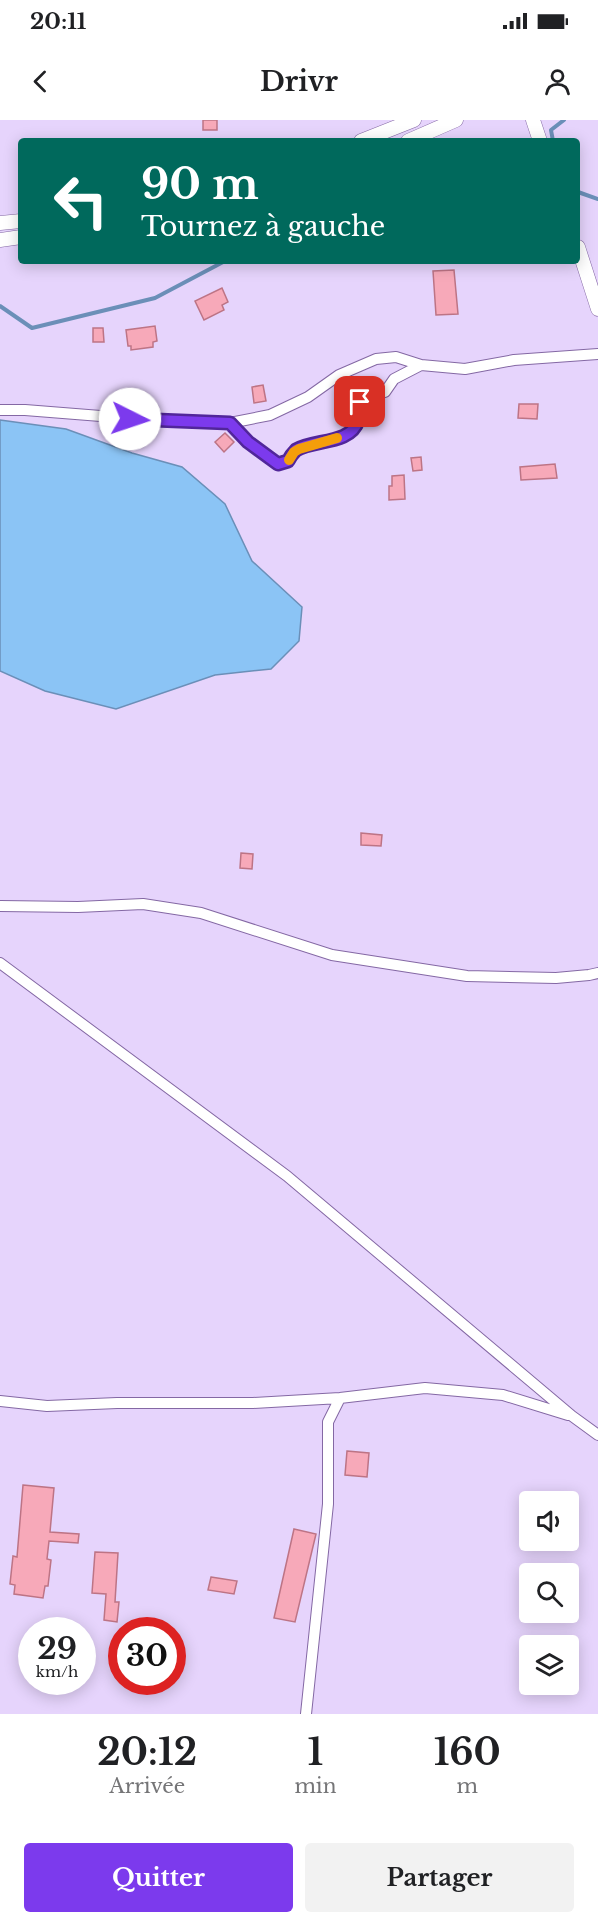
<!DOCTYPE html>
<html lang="fr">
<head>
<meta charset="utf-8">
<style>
	body { margin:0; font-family:"Libre Baskerville",serif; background:#f2f2f2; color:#202124; height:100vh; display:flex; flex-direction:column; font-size:22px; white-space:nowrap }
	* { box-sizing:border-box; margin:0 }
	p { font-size:20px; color:#757577 }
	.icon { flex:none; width:33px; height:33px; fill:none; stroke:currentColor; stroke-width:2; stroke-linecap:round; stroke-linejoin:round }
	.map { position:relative; height:1594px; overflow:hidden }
	.sheet { display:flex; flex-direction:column; background:#fff; flex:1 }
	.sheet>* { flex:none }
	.guide { position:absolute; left:18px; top:18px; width:562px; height:126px; border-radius:6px; box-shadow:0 3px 15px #0003; background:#00695c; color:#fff; overflow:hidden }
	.buttons { position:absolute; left:519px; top:1371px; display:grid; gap:12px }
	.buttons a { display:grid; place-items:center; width:60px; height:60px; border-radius:6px; background:#fff; box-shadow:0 3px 15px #0003; font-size:30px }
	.speed { position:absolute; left:18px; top:1497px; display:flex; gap:12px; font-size:30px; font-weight:700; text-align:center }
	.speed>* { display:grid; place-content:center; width:78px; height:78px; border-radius:50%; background:#fff; box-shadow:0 3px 15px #0003; line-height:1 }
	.speed small { font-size:15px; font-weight:400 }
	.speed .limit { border:9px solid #d22; background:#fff; color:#111 }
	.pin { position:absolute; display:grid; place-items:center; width:51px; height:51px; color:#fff; margin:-26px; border-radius:12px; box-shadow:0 3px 9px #0006 }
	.me { position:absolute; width:66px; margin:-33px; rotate:94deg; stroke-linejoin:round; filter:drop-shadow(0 0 4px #0008) }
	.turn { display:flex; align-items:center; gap:21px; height:126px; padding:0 24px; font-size:27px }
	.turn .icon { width:78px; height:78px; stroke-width:2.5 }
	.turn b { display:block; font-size:42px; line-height:51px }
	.eta { display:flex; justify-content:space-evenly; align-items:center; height:102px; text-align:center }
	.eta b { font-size:36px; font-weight:700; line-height:42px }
	.action { display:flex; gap:12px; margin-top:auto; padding:12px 24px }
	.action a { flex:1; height:69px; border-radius:6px; background:#7c3aed; color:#fff; font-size:24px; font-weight:700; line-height:69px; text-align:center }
	.action a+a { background:#f2f2f2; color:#202124 }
	.status { display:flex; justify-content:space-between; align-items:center; height:42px; padding:0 30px; background:#fff; direction:ltr }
	.status svg { height:16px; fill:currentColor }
	header { display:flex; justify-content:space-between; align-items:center; height:78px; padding:0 24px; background:#fff; font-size:27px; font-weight:700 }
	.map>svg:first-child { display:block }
	.water { fill:#8bc4f5; stroke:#6b8fb8; stroke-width:1.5 }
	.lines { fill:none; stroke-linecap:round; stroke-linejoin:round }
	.stream { stroke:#6b8fb8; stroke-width:4 }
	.building { fill:#f7a9b9; stroke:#bd7485; stroke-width:1.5 }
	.street-casing { stroke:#8468a4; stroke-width:12 }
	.secondary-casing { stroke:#8468a4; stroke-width:15 }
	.street { stroke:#fff; stroke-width:10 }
	.secondary { stroke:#fff; stroke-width:14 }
	.route-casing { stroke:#51269a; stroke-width:15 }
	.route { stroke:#7c3aed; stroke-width:10 }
	.slow { stroke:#f59e0b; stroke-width:10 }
</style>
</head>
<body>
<div class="status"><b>20:11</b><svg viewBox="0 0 49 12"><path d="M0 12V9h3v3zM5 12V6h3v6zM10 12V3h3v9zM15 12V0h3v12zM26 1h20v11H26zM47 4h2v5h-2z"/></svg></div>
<header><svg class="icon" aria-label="back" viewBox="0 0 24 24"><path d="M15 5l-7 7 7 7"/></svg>Drivr<svg class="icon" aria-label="person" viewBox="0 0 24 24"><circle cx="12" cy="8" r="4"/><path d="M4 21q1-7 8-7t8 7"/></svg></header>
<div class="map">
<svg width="598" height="1594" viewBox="0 0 598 1594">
	<rect width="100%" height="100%" fill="#e6d4fc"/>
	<path class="water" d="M0,300L66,309L132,333L182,347L225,384L252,441L302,487L299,521L271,549L215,555L116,589L45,571L0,551Z"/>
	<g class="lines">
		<path class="stream" d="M553,21L551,10L564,0
			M578,72L598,79
			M0,186L32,208L155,178L225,141"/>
	</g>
	<path class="building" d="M203,0H217V10H203Z
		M454,150L458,194L436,195L433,151Z
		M222,168L228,182L222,185L224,190L204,200L195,181Z
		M155,206L157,221L153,222V227L131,230V226H128L126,210Z
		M93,208H103L104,222H93Z
		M263,265L266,281L254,283L252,267Z
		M519,284H538L537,299L518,298Z
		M225,313L234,322L224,332L215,322Z
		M421,337L422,350L413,351L411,338Z
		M555,344L557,358L521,360L520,347Z
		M404,355L405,379L389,380V366H392V356Z
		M361,713L382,715L381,726L361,725Z
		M241,733L253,734L252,749L240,748Z
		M347,1331L369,1333L367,1357L345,1355Z
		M23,1365L54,1368L50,1412L79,1414L78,1423L49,1421L47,1439L51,1440L48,1466H45L43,1478L14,1474L15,1465L10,1464L13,1436L17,1437Z
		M294,1409L316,1414L295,1502L274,1498Z
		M95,1432L118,1433L115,1482H119L117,1502L104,1500L106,1474L92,1473Z
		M211,1457L237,1461L234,1474L208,1470Z"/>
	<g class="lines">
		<g class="street-casing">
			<path id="street" d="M0,290H25L151,300L230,303L270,295L308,277L339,255L376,239L396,237L421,245L465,249L514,240L598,234
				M230,303C245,318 259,332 278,344L288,341C290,337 293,333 296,330C314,319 349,326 358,301C360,295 359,288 360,282L368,276L385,272L394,259L421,245
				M0,786L78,787L143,784L201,793L332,835L467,856L556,858L589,855L598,853
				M0,843L287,1056L572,1296L598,1315
				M0,1281L47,1286L117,1283H253L340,1278L425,1268L503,1275L568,1295
				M306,1594L328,1384V1302L340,1278"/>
		</g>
		<g class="secondary-casing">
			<path id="secondary" d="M533,0L540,21
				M361,21L414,0
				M408,21L456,0
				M0,103L21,101
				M0,120L21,117
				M578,127L598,189"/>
		</g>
		<use href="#street" class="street"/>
		<use href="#secondary" class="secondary"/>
	</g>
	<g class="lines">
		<g class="route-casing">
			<path id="route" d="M130,299L230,303L248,322L278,344L288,341C290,337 293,333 296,330C314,319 350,325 358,301C360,295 359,288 360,282"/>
		</g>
		<use href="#route" class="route"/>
		<path class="slow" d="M289,340L294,332L299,329L337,318"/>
	</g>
</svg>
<div class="buttons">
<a><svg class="icon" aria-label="sound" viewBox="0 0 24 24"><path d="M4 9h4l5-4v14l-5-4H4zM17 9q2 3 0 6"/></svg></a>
<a><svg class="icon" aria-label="search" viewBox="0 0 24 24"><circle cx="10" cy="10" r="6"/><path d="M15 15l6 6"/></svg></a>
<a><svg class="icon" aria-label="layers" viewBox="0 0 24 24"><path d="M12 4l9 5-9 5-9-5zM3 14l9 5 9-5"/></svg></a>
</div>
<div class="speed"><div>29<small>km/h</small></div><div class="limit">30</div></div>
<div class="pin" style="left:360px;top:282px;background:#d93025"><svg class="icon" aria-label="arrive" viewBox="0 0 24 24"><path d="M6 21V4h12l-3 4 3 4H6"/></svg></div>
<svg class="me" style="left:130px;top:299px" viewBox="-20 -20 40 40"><circle r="19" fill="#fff"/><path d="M0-13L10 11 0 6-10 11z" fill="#7c3aed"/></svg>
<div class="guide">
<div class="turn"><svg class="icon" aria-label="left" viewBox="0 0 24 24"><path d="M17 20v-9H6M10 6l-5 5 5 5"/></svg><div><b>90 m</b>Tournez à gauche</div></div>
</div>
</div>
<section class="sheet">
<div class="eta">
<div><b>20:12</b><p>Arrivée</p></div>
<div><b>1</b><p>min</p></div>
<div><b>160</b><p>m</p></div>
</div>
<div class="action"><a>Quitter</a><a>Partager</a></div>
</section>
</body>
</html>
